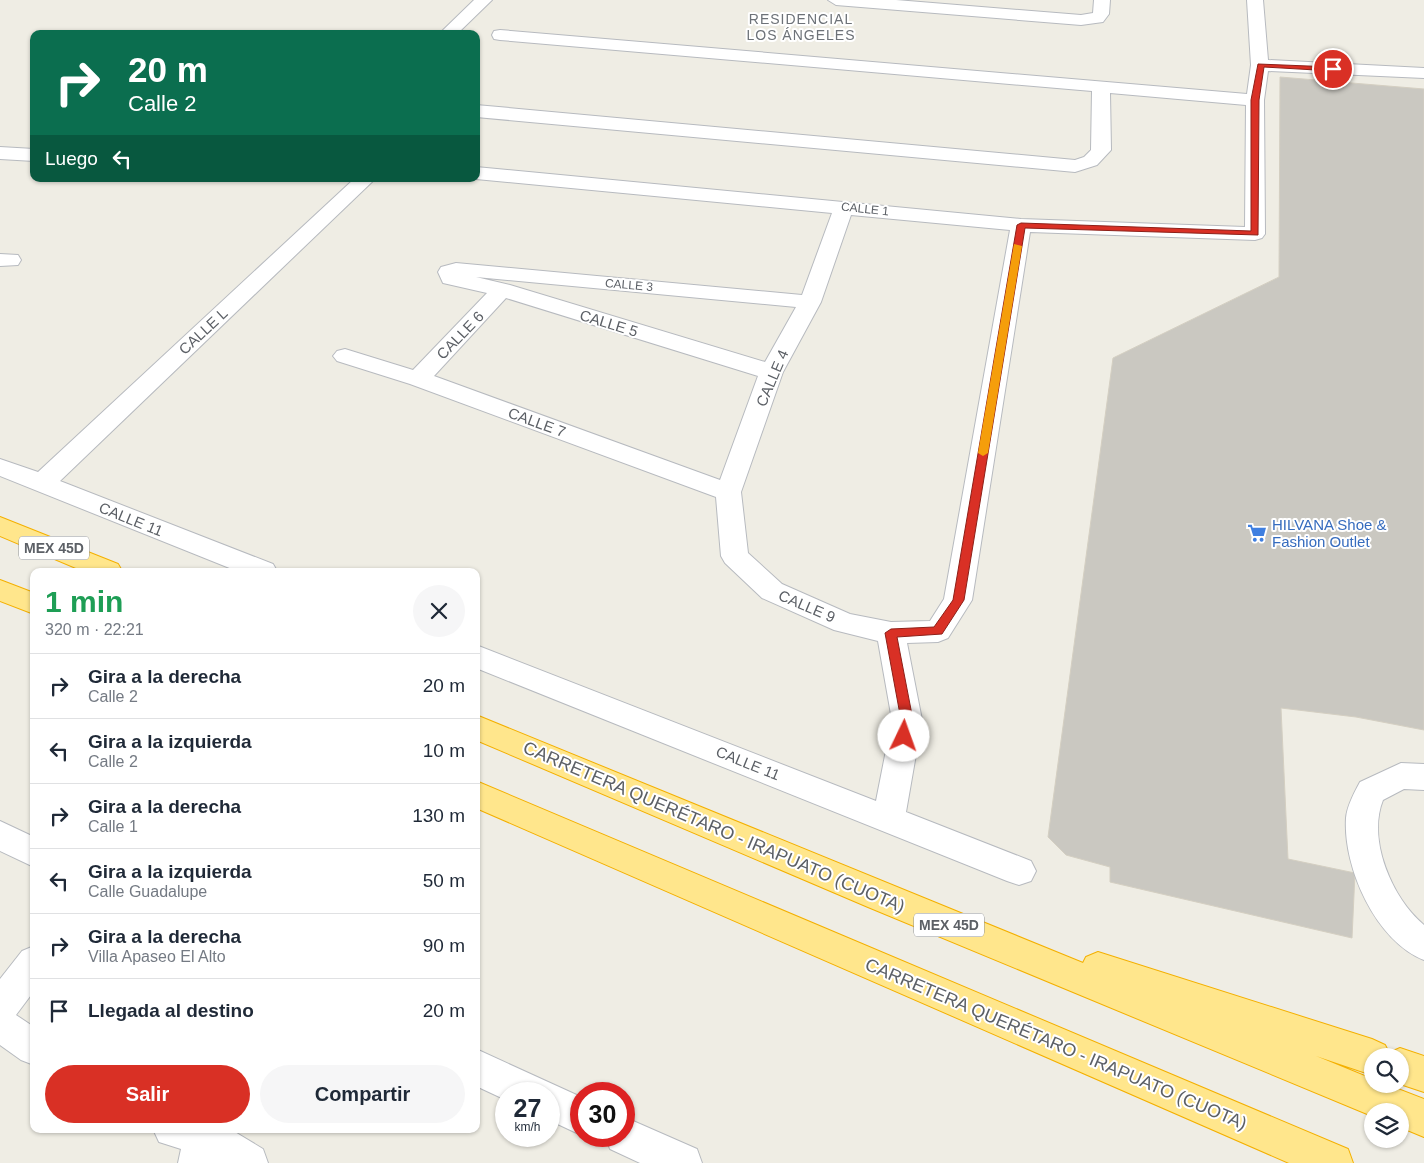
<!DOCTYPE html>
<html lang="es">
<head>
<meta charset="utf-8">
<style>
	body { margin:0; font-family:Helvetica,sans-serif; background:#f6f6f7; color:#1f2937; height:100vh; display:flex; flex-direction:column; font-size:19px; white-space:nowrap }
	* { box-sizing:border-box; margin:0 }
	p { font-size:16px; color:#747a83 }
	.icon { flex:none; width:28px; height:28px; fill:none; stroke:currentColor; stroke-width:2; stroke-linecap:round; stroke-linejoin:round }
	.map { position:relative; flex:1; overflow:hidden }
	.details { position:absolute; left:30px; top:568px; width:450px; height:565px; display:flex; flex-direction:column; background:#fff; border-radius:10px; box-shadow:0 1px 4px #0004 }
	.details>* { flex:none }
	.top-card { position:absolute; left:30px; top:30px; width:450px; height:152px; border-radius:10px; box-shadow:0 1px 4px #0004; background:#0b6e4f; color:#fff; overflow:hidden }
	.fabs { position:absolute; left:1364px; top:1048px; display:grid; gap:10px }
	.fabs a { display:grid; place-items:center; width:45px; height:45px; border-radius:50%; background:#fff; box-shadow:0 1px 4px #0004; font-size:25px }
	.speed { position:absolute; left:495px; top:1082px; display:flex; gap:10px; font-size:25px; font-weight:700; text-align:center }
	.speed>* { display:grid; place-content:center; width:65px; height:65px; border-radius:50%; background:#fff; box-shadow:0 1px 4px #0004; line-height:1 }
	.speed small { font-size:12px; font-weight:400 }
	.speed .limit { border:8px solid #d22; background:#fff; color:#111 }
	.pin { position:absolute; display:grid; place-items:center; width:42px; height:42px; color:#fff; margin:-21px; border:2px solid #fff; border-radius:50%; box-shadow:0 1px 5px #0007 }
	.me { position:absolute; width:55px; margin:-28px; rotate:3deg; stroke-linejoin:round; filter:drop-shadow(0 0 4px #0008) }
	.turn { display:flex; align-items:center; gap:18px; height:105px; padding:0 15px; font-size:22px }
	.turn .icon { width:65px; height:65px; stroke-width:2.5 }
	.turn b { display:block; font-size:35px; line-height:42px }
	.then { display:flex; align-items:center; height:48px; padding:0 15px; background:#0003; gap:10px; font-size:19px }
	.round { display:grid; place-items:center; flex:none; width:52px; height:52px; border-radius:26px; background:#f6f6f7 }
	.overview { display:flex; align-items:center; justify-content:space-between; height:85px; padding:0 15px }
	h1 { font-size:30px; font-weight:800; line-height:38px; color:#1e9e55 }
	.button { display:flex; gap:10px; margin-top:auto; padding:10px 15px }
	.button a { flex:1; height:58px; border-radius:30px; background:#d93025; color:#fff; font-size:20px; font-weight:800; line-height:58px; text-align:center }
	.button a+a { background:#f6f6f7; color:#1f2937 }
	ul { padding:0; list-style:none }
	li { display:flex; align-items:center; gap:15px; height:65px; padding:0 15px; border-top:1px solid #e0e1e3 }
	li div { flex:1 }
	li b { display:block; font-size:19px }
	li em { font-style:normal }
	.map>svg:first-child { display:block }
	.building { fill:#cac8c1; stroke:#d4cfc2 }
	.lines { fill:none; stroke-linecap:round; stroke-linejoin:round }
	.minor-casing { stroke:#b7babf; stroke-width:2 }
	.highway-casing { stroke:#f4b000; stroke-width:2 }
	.minor { fill:#fff; fill-rule:evenodd }
	.highway { fill:#ffe68c; fill-rule:evenodd }
	.route { fill:#d93025; stroke:#8d1f18 }
	.slow { fill:#f59e0b }
	.labels { text-anchor:middle; dominant-baseline:central; stroke-width:4; stroke-linejoin:round; paint-order:stroke }
	.far-street-label { font-size:12px; fill:#5c6066; stroke:#fff }
	.far-neighbourhood-label { font-size:14px; letter-spacing:1px; fill:#6d7278; stroke:#fff }
	.shield { fill:#fff; stroke:#8d9094; stroke-width:1 }
	.shield-label { font-size:14px; font-weight:bold; fill:#5c6066 }
	.street-label { font-size:15px; fill:#5c6066; stroke:#fff }
	.shop-label { font-size:15px; fill:#366cbe; stroke:#fff; text-anchor:start }
	.near-street-label { font-size:18px; fill:#5c6066; stroke:#fff }
</style>
</head>
<body>
<div class="map">
<svg width="1424" height="1163" viewBox="0 0 1424 1163">
	<rect width="100%" height="100%" fill="#efede4"/>
	<path class="building" d="M1280,77L1424,89V730L1356,717L1281,708L1288,859L1355,873L1352,938L1110,882V867L1066,855L1048,837L1113,358L1279,277Z"/>
	<g class="lines">
		<g class="minor-casing">
			<path id="minor" d="M474,0H492L457,34H439Z
				M828,0H896L1081,15L1093,13L1094,0H1110L1109,14L1103,22L1081,25L836,5Z
				M1247,0H1263L1268,60L1424,68V78L1268,71L1264,100L1265,234L1262,238L1255,240L1030,232L972,600L948,638L938,642L907,643L922,720L906,812L1031,861L1036,871L1031,881L1019,885L1007,881L476,668V645L876,801L892,720L878,641L834,630L762,598L725,563L721,556L716,497L410,384L337,361L333,356L337,351L345,349L413,370L487,293L443,283L438,272L441,267L456,263L802,295L832,213L476,179V167L1021,219L1245,227L1246,105L1110,93L1111,150L1097,165L1075,172L476,117V105L1075,160L1084,157L1091,150L1092,91L500,40L494,39L492,35L494,31L500,30L1247,94L1251,65ZM851,215L1010,230L944,599L930,621L891,622L850,614L782,584L748,553L741,492L783,372L821,302ZM476,277L796,307L765,362L510,285ZM506,298L758,376L720,480L434,376Z
				M0,147L34,149V161L0,159Z
				M354,179H375L60,481L273,564L277,571H237L0,476V459L38,472Z
				M0,254L18,255L21,260L18,265L0,266Z
				M1401,763L1424,764V790L1404,789L1383,800C1367,840 1392,898 1424,925V960C1376,941 1343,868 1346,818C1347,806 1354,793 1360,782Z
				M0,821L34,837V867L0,851Z
				M34,946V991L16,1015L34,1027V1065L21,1060L0,1045V979L22,951Z
				M476,1049L581,1097V1135L549,1120V1094H506V1100L476,1086Z
				M624,1117L697,1149L702,1163H640L610,1149L605,1136H624Z
				M153,1129H230L263,1149L268,1163H178L181,1149L159,1142Z"/>
		</g>
		<g class="highway-casing">
			<path id="highway" d="M0,517L118,564L122,571H83L0,536Z
				M0,580L34,593V614L0,601Z
				M476,715L1083,963L1086,957L1098,952L1372,1039L1385,1045L1389,1053L1400,1048L1424,1056V1092L1400,1084V1056H1372V1075L1316,1056L1372,1079V1084H1385L1424,1099V1137L1400,1127V1111H1372V1116L868,907L476,740Z
				M476,781L1348,1149L1353,1163H1289L476,808Z"/>
		</g>
		<use href="#minor" class="minor"/>
		<use href="#highway" class="highway"/>
	</g>
	<path class="route" d="M1258,64L1333,67L1337,69L1333,71L1264,67L1259,100L1258,235L1025,228L964,600L942,634L897,637L913,720L909,740H900L898,736L901,720L885,633L891,629L934,627L953,600L1017,225L1021,223L1251,231V100Z"/>
	<path class="slow" d="M1014,244L1022,246L988,453L983,456L978,453Z"/>
	<defs>
		<g id="supermarket-bare" transform="scale(1.5)"><path d="M-6-5.5h2.5l.6 2H6L4.5 2H-2.5L-4.4-4H-6ZM-1.5 3.2a1.3 1.3 0 1 0 .1 0ZM3 3.2a1.3 1.3 0 1 0 .1 0Z" fill="#3f7fe0" stroke="#fff" stroke-width="2.5" paint-order="stroke"/></g>
	</defs>
	<g fill-rule="evenodd">
		<use href="#supermarket-bare" x="1257" y="533"/>
	</g>
	<g class="labels">
		<g class="far-street-label">
			<text transform="translate(865 209) rotate(6)">CALLE 1</text>
			<text transform="translate(629 285) rotate(5)">CALLE 3</text>
		</g>
		<g class="far-neighbourhood-label">
			<text x="801" y="19">RESIDENCIAL<tspan x="801" dy="16">LOS ÁNGELES</tspan></text>
		</g>
		<g class="shield">
			<rect x="19" y="536.5" width="70" height="23" rx="4"/>
			<rect x="914" y="913.5" width="70" height="23" rx="4"/>
		</g>
		<g class="shield-label">
			<text x="54" y="548">MEX 45D</text>
			<text x="949" y="925">MEX 45D</text>
		</g>
		<g class="street-label">
			<text transform="translate(609 323) rotate(17)">CALLE 5</text>
			<text transform="translate(203 331) rotate(-43)">CALLE L</text>
			<text transform="translate(460 335) rotate(-46)">CALLE 6</text>
			<text transform="translate(772 378) rotate(-67)">CALLE 4</text>
			<text transform="translate(537 422) rotate(20)">CALLE 7</text>
			<text transform="translate(131 519) rotate(22)">CALLE 11</text>
			<text transform="translate(807 606) rotate(23)">CALLE 9</text>
			<text transform="translate(748 763) rotate(22)">CALLE 11</text>
		</g>
		<g class="shop-label">
			<text x="1272" y="524">HILVANA Shoe &amp;<tspan x="1272" dy="17">Fashion Outlet</tspan></text>
		</g>
		<g class="near-street-label">
			<text transform="translate(714 827) rotate(23)">CARRETERA QUERÉTARO - IRAPUATO (CUOTA)</text>
			<text transform="translate(1056 1044) rotate(23)">CARRETERA QUERÉTARO - IRAPUATO (CUOTA)</text>
		</g>
	</g>
</svg>
<div class="fabs">
<a><svg class="icon" aria-label="search" viewBox="0 0 24 24"><circle cx="10" cy="10" r="6"/><path d="M15 15l6 6"/></svg></a>
<a><svg class="icon" aria-label="layers" viewBox="0 0 24 24"><path d="M12 4l9 5-9 5-9-5zM3 14l9 5 9-5"/></svg></a>
</div>
<div class="speed"><div>27<small>km/h</small></div><div class="limit">30</div></div>
<div class="pin" style="left:1333px;top:69px;background:#d93025"><svg class="icon" aria-label="arrive" viewBox="0 0 24 24"><path d="M6 21V4h12l-3 4 3 4H6"/></svg></div>
<svg class="me" style="left:904px;top:736px" viewBox="-20 -20 40 40"><circle r="19" fill="#fff"/><path d="M0-13L10 11 0 6-10 11z" fill="#d93025"/></svg>
<div class="top-card">
<div class="turn"><svg class="icon" aria-label="right" viewBox="0 0 24 24"><path d="M7 20v-9h11M14 6l5 5-5 5"/></svg><div><b>20 m</b>Calle 2</div></div>
<div class="then">Luego<svg class="icon" aria-label="left" viewBox="0 0 24 24"><path d="M17 20v-9H6M10 6l-5 5 5 5"/></svg></div>
</div>
<section class="details">
<div class="overview"><div><h1>1 min</h1><p>320 m · 22:21</p></div><a class="round"><svg class="icon" aria-label="close" viewBox="0 0 24 24"><path d="M6 6l12 12M18 6L6 18"/></svg></a></div>
<ul>
<li><svg class="icon" aria-label="right" viewBox="0 0 24 24"><path d="M7 20v-9h11M14 6l5 5-5 5"/></svg><div><b>Gira a la derecha</b><p>Calle 2</p></div><em>20 m</em></li>
<li><svg class="icon" aria-label="left" viewBox="0 0 24 24"><path d="M17 20v-9H6M10 6l-5 5 5 5"/></svg><div><b>Gira a la izquierda</b><p>Calle 2</p></div><em>10 m</em></li>
<li><svg class="icon" aria-label="right" viewBox="0 0 24 24"><path d="M7 20v-9h11M14 6l5 5-5 5"/></svg><div><b>Gira a la derecha</b><p>Calle 1</p></div><em>130 m</em></li>
<li><svg class="icon" aria-label="left" viewBox="0 0 24 24"><path d="M17 20v-9H6M10 6l-5 5 5 5"/></svg><div><b>Gira a la izquierda</b><p>Calle Guadalupe</p></div><em>50 m</em></li>
<li><svg class="icon" aria-label="right" viewBox="0 0 24 24"><path d="M7 20v-9h11M14 6l5 5-5 5"/></svg><div><b>Gira a la derecha</b><p>Villa Apaseo El Alto</p></div><em>90 m</em></li>
<li><svg class="icon" aria-label="arrive" viewBox="0 0 24 24"><path d="M6 21V4h12l-3 4 3 4H6"/></svg><div><b>Llegada al destino</b></div><em>20 m</em></li>
</ul>
<div class="button"><a>Salir</a><a>Compartir</a></div>
</section>
</div>
</body>
</html>
